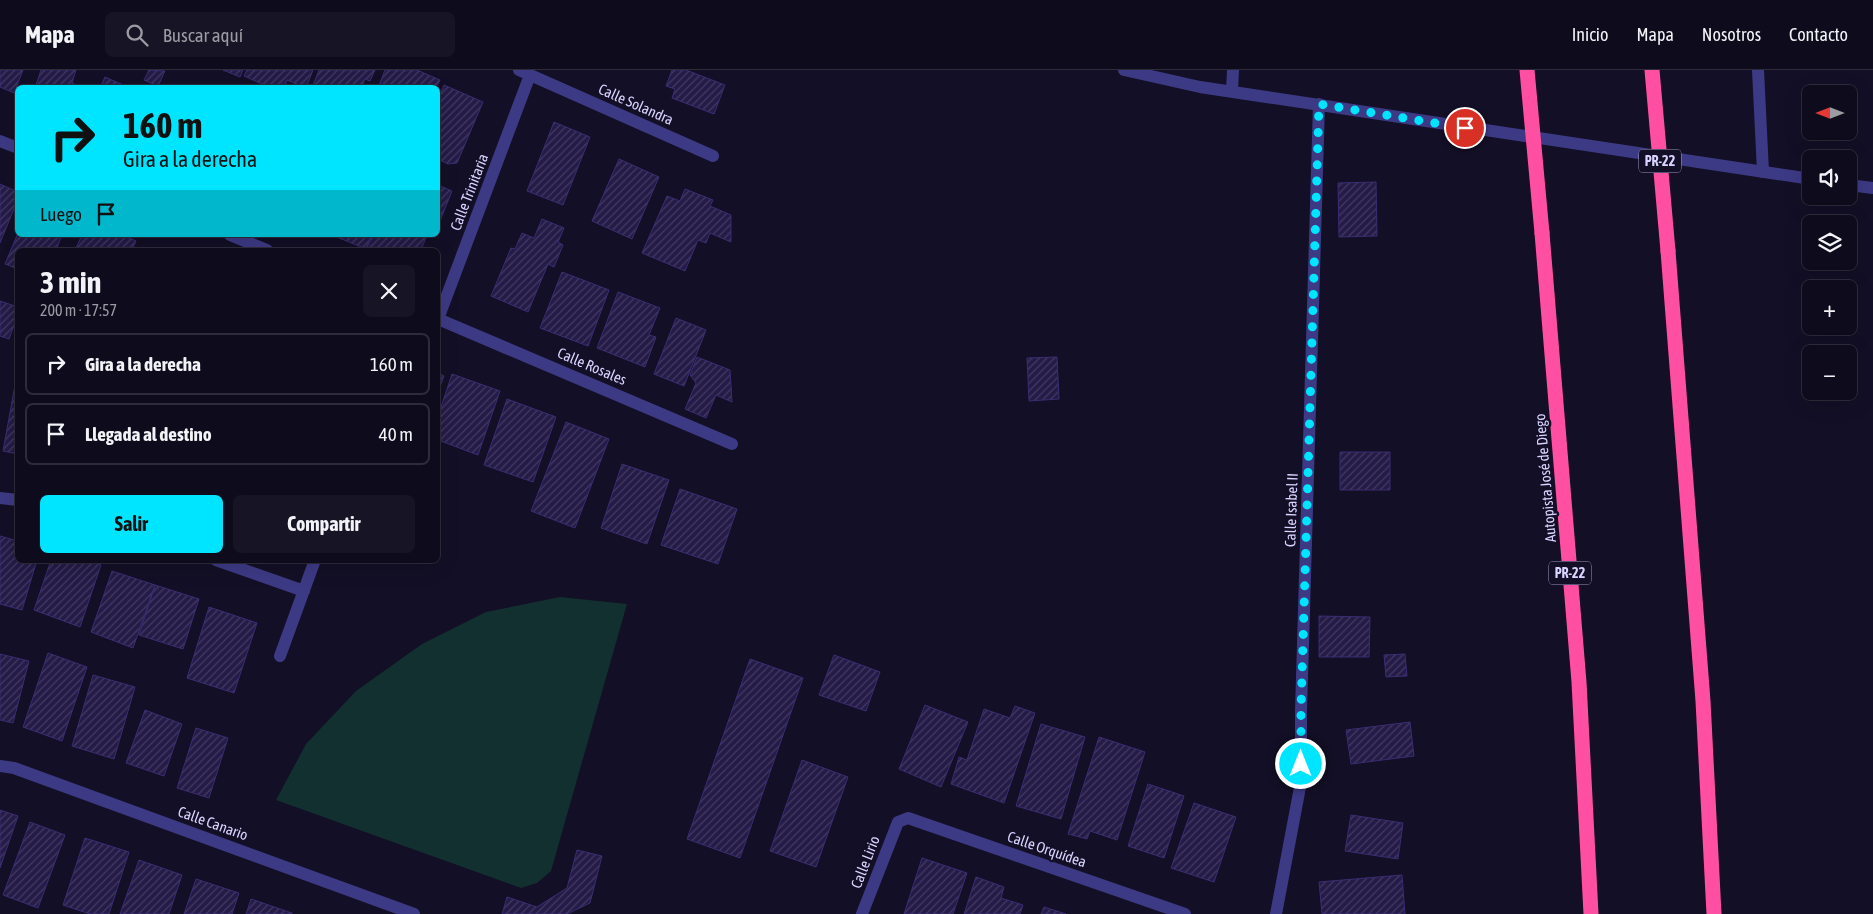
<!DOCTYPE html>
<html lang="es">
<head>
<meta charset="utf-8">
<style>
	body { margin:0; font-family:"Asap Condensed",sans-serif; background:#171425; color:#f1f3f6; height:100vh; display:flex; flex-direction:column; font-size:19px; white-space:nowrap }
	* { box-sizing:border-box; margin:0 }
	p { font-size:16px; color:#9b9ba3 }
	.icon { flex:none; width:28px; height:28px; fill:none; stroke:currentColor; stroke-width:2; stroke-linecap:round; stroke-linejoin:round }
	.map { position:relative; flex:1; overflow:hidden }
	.details { position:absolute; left:15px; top:178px; width:425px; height:315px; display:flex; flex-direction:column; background:#0e0b1c; border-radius:8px; box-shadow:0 5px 20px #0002,0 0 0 1px #2e2b3b }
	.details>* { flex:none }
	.top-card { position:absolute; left:15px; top:15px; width:425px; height:152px; border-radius:8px; box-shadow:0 5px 20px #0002,0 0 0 1px #2e2b3b; background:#00e5ff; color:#111; overflow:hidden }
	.needle { width:32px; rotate:270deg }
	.buttons { position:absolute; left:1802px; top:15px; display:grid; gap:10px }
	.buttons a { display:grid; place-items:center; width:55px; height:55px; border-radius:8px; background:#0e0b1c; box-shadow:0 5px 20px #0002,0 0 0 1px #2e2b3b; font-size:25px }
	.pin { position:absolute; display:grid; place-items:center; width:42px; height:42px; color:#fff; margin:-21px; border:2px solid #fff; border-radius:50%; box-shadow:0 1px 5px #0007 }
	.me { position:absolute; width:55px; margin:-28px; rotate:0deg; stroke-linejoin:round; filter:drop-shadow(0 0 4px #0008) }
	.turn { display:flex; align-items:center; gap:18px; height:105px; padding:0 25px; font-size:22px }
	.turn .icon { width:65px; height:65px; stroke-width:2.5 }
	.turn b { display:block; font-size:35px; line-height:42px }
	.then { display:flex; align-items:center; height:48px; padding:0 25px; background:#0003; gap:10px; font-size:19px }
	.round { display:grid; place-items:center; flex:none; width:52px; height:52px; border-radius:8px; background:#171425 }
	.headline { display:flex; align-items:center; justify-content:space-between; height:85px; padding:0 25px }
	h1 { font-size:30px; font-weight:700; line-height:38px }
	.action { display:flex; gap:10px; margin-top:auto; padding:10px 25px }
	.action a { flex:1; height:58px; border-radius:8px; background:#00e5ff; color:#111; font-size:20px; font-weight:700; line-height:58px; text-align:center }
	.action a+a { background:#171425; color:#f1f3f6 }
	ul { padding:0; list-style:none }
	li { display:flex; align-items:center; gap:15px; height:62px; margin:0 10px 8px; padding:0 15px; border:2px solid #2e2b3b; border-radius:8px }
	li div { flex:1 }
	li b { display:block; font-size:19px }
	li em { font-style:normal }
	header { display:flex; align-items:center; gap:30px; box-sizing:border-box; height:70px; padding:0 25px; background:#0e0b1c; border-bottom:1px solid #2e2b3b }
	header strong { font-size:24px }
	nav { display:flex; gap:28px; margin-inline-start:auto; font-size:18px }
	.search { width:350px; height:45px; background:#171425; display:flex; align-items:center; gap:12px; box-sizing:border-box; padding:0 18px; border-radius:8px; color:#9b9ba3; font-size:19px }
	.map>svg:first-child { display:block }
	.pitch { fill:#12302f }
	.building { fill:url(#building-hatch); stroke:#3b2d73 }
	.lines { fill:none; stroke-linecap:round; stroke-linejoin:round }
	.minor { stroke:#3d3a85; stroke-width:12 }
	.tertiary { stroke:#3d3a85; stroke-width:12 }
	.motorway { stroke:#ff4fa3; stroke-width:15 }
	.motorway-bridge { stroke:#ff4fa3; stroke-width:15 }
	.route { stroke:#00e5ff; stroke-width:9; stroke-dasharray:0 16.2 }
	.labels { text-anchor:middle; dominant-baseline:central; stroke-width:5; stroke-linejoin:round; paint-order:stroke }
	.shield { fill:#130f26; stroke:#9e99be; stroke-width:1 }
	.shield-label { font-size:14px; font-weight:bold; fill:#d9d4ff }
	.street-label { font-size:15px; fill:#d9d4ff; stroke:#130f26 }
</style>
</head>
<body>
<header>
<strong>Mapa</strong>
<div class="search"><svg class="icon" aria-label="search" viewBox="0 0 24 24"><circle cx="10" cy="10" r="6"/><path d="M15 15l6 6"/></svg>Buscar aquí</div>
<nav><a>Inicio</a><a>Mapa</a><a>Nosotros</a><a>Contacto</a></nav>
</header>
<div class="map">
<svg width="1873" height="844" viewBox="0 0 1873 844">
	<defs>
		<pattern id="building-hatch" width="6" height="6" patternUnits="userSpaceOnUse" patternTransform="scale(1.25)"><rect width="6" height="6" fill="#241b47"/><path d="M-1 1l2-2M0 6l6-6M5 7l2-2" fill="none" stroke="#433b63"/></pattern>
	</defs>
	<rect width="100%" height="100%" fill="#130f26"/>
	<path class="pitch" d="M560,527L627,534L551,801L537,813L521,818L276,730L306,674L356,621L422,574L486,542Z"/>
	<path class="building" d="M0,0H23L14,23L0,17Z
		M41,0H76L72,13L83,18H35Z
		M149,0L165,1L158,16L144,10Z
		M223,0H243L240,7Z
		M247,0H313L306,18L287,10L284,18H271L244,6Z
		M319,0H375L370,11L365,9L361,18H312Z
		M385,0H417L440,10L436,18H378Z
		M672,0H686L725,15L714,44L672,28L675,19L666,16Z
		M105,7L130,18H100Z
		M444,15L483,32L457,93L448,94L438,89V30Z
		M554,52L590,67L563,135L527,121Z
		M619,89L659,107L632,169L592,151Z
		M1376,112L1377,166L1339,167L1338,113Z
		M0,114L18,122V129L0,173Z
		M438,115L452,121L438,156Z
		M685,119L713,130L710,136L731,145V172L710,163L706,173L698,170L685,201L642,183L667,126L680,131Z
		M542,149L564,158L558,172L563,175L554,197L548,194L528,242L491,226L511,178L515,179L522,163L534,168Z
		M18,163V165H62L56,180H18V199L5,194Z
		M82,165H122L136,171L132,180H75Z
		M332,165H371L366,179Z
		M372,165H427L421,180H366Z
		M562,202L609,220L588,276L540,258Z
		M618,222L660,238L649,265L656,267L645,297L597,278Z
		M0,231L18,237V245L9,269L0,266Z
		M676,248L706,260L684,316L654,304Z
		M697,287L730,300L732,332L716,325L706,348L685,339L696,313L690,305Z
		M1057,287L1059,329L1029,331L1027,288Z
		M438,303L444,306L438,322Z
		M452,304L500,321L478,385L438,370V346Z
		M15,315H18V384L3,381Z
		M507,329L556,347L533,412L484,395Z
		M566,352L609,369L575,458L531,441Z
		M1340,382H1390V420H1340Z
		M622,394L669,410L647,474L601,458Z
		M680,419L737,439L718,494L661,475Z
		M0,466L18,471V490H37L22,540L0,534Z
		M51,490H87L101,495L80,557L34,540Z
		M112,501L155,515L133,578L91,562Z
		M155,515L199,529L183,579L139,565Z
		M209,537L257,553L234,623L187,608Z
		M1319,546L1370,547L1369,587H1319Z
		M48,583L87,597L62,671L23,657Z
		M0,584L29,591L13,653L0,650Z
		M1405,584L1407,606L1386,607L1384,585Z
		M834,585L880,602L866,641L819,625Z
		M750,589L803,608L740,788L687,769Z
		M93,605L135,617L114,689L72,676Z
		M925,635L968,652L941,717L899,699Z
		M1015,636L1035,643L1004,733L951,714L959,687L967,690L984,639L1010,648Z
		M145,640L182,654L164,706L126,693Z
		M1410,652L1414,686L1351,694L1346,660Z
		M1041,654L1085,667L1061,749L1016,736Z
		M196,658L228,668L209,728L177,718Z
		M1099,667L1145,682L1117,770L1090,761L1087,769L1068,764Z
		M802,690L848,707L816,797L770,781Z
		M1148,714L1184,726L1164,788L1128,776Z
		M1194,733L1236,747L1214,812L1171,798Z
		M0,740L18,746L0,798Z
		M1351,745L1403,753L1398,789L1345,781Z
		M30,752L65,765L38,838L3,825Z
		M85,768L129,782L109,844H90L63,835Z
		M577,780L602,786L590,833L567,844H502L507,827L537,837L567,818Z
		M922,788L967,803L953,844H904Z
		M139,790L182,805L169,844H120Z
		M1402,805L1405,844H1322L1319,812Z
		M976,807L1004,817L1001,828L1023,835L1020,844H964Z
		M196,809L239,823L232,844H184Z
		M251,829L292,843V844H246Z
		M1044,837L1066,844H1041Z"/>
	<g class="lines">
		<path class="minor" d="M519,0L713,86
			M1758,0L1763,102
			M1232,21L1233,0
			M0,71L18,78
			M230,165L267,180
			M438,249L732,374
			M438,249L530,5
			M0,428L18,430
			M216,490L304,521
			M280,586L315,490
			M0,696L14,698L414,844
			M862,844L898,752L908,748L1185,844
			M1276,844L1301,712V641L1319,34"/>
		<path class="tertiary" d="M1124,0L1200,17L1811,109
			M1849,115L1873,118"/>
		<path class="motorway" d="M1542,163L1579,612L1591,844
			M1668,181L1703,631L1714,844"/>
		<path class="motorway-bridge" d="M1527,0L1542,163
			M1652,0L1668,181"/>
	</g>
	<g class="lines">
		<path class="route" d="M1301,694V640L1319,34L1465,58"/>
	</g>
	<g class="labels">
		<g class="shield">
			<rect x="1639" y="79.5" width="42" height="23" rx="4"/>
			<rect x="1549" y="491.5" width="42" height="23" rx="4"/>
		</g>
		<g class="shield-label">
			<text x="1660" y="91">PR-22</text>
			<text x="1570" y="503">PR-22</text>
		</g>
		<g class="street-label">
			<text transform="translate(636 34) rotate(24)">Calle Solandra</text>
			<text transform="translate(469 122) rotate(-69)">Calle Trinitaria</text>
			<text transform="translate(592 296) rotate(23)">Calle Rosales</text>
			<text transform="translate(1545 408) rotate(-95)">Autopista José de Diego</text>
			<text transform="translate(1291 440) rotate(-88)">Calle Isabel II</text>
			<text transform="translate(213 753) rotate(20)">Calle Canario</text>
			<text transform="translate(1047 779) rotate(19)">Calle Orquídea</text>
			<text transform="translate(865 792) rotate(-69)">Calle Lirio</text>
		</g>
	</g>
</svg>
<div class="buttons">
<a><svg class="needle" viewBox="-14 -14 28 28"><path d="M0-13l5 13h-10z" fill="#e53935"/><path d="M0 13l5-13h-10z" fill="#9b9ba3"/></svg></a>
<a><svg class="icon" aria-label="sound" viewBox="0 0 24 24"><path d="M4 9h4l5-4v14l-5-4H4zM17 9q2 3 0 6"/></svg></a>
<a><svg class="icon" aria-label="layers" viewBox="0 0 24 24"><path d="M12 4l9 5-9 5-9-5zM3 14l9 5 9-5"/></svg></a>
<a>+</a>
<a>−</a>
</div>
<div class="pin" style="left:1465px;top:58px;background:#d93025"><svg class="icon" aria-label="arrive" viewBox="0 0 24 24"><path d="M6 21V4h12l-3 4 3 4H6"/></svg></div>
<svg class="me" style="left:1301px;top:694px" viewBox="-20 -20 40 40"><circle r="17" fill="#00e5ff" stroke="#fff" stroke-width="3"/><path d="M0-11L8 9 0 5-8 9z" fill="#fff"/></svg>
<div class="top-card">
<div class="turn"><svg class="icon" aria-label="right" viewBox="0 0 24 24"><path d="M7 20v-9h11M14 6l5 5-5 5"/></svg><div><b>160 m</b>Gira a la derecha</div></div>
<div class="then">Luego<svg class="icon" aria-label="arrive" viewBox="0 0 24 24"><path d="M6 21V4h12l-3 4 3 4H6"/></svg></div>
</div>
<section class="details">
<div class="headline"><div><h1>3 min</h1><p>200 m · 17:57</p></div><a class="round"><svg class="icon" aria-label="close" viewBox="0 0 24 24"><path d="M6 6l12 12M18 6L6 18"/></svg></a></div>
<ul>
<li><svg class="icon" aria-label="right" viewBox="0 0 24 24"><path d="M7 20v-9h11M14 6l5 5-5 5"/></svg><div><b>Gira a la derecha</b></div><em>160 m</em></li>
<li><svg class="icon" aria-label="arrive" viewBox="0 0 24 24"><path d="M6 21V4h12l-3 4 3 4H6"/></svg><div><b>Llegada al destino</b></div><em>40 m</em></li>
</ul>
<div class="action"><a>Salir</a><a>Compartir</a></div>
</section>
</div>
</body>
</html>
